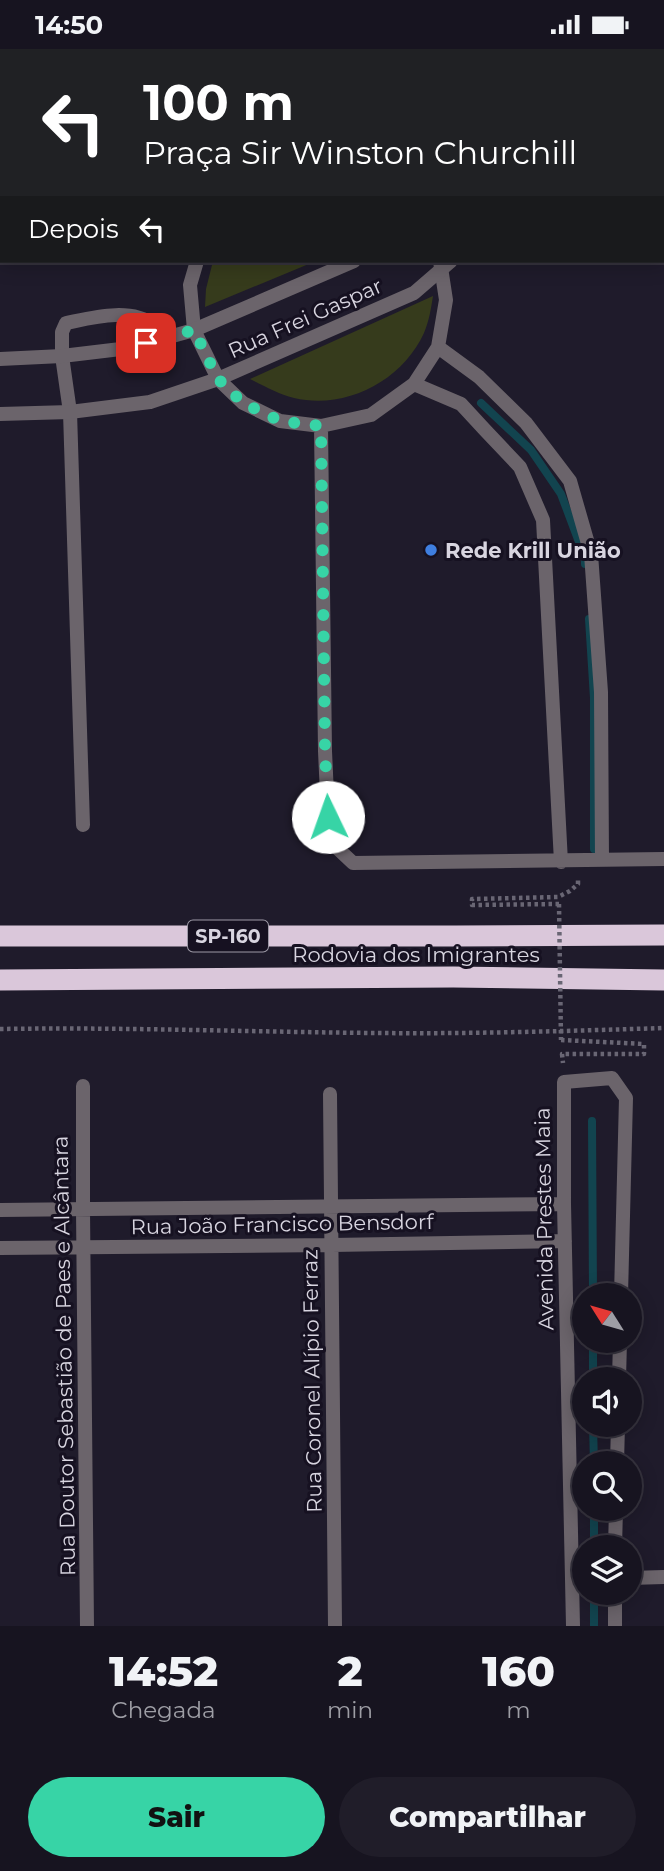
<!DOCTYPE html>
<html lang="pt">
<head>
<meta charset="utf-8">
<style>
	body { margin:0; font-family:Montserrat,sans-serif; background:#201d29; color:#f1f3f6; height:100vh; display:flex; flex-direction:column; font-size:26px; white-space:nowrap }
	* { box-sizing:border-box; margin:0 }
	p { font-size:23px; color:#9e9ea5 }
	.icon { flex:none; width:38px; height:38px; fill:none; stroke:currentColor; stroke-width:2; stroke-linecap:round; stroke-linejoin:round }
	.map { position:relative; height:1577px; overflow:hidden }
	.details { display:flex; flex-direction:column; background:#171420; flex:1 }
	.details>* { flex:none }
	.top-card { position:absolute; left:0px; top:0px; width:665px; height:214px; box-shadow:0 4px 18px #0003,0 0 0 2px #36333e; background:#202124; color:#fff; overflow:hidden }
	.needle { width:46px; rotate:307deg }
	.buttons { position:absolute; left:572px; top:1234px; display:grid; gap:14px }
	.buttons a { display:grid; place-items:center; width:70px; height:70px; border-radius:50%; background:#171420; box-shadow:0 4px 18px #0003,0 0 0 2px #36333e; font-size:35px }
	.pin { position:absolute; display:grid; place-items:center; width:60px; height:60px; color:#fff; margin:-30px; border-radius:14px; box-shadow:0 4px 10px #0006 }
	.me { position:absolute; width:77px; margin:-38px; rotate:357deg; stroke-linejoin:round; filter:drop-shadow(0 0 5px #0008) }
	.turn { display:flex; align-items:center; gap:24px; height:147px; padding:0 28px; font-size:32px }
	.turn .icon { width:91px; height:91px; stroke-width:2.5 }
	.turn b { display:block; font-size:49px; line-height:60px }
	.then { display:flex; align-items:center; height:66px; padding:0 28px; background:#0003; gap:14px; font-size:26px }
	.eta { display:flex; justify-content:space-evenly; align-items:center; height:119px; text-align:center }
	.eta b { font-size:42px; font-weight:800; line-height:49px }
	.primary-button { display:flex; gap:14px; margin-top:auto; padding:14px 28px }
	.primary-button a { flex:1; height:80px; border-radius:42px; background:#37d4a6; color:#111; font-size:28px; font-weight:800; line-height:80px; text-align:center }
	.primary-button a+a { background:#201d29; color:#f1f3f6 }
	.status { display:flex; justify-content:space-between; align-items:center; height:49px; padding:0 35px; background:#171420; direction:ltr }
	.status svg { height:19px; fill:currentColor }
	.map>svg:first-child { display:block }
	.green { fill:#363b1c }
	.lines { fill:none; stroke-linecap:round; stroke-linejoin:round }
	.stream { stroke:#12444f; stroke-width:8 }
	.path { stroke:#696674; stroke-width:4.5; stroke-dasharray:3.5 3.5; stroke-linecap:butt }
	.service { stroke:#6b646b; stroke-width:14 }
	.minor { stroke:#6b646b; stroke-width:14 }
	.tertiary { stroke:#6b646b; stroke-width:14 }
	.motorway { stroke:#dac7da; stroke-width:21 }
	.path-bridge { stroke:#696674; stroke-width:4.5; stroke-dasharray:3.5 3.5; stroke-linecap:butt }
	.route { stroke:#37d4a6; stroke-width:12; stroke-dasharray:0 21.6 }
	.shop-dot { fill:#3f7fe0; stroke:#161121; stroke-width:2.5 }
	.labels { text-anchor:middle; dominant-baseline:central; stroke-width:6; stroke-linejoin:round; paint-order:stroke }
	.shield { fill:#161121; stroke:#9e9aa7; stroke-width:2 }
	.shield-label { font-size:19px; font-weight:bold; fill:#d8d5e0 }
	.street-label { font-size:21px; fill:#d8d5e0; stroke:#161121 }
	.poi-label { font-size:21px; font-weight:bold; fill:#d8d5e0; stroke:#161121; text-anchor:start }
</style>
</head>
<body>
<div class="status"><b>14:50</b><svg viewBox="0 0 49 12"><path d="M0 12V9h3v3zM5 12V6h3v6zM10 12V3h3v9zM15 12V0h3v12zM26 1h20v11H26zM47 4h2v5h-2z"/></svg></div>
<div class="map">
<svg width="664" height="1577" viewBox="0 0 664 1577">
	<rect width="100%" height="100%" fill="#1f1b2b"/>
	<path class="green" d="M213,212H316L205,258L206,240Z
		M433,247C431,260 429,272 424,284C402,332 346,361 294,349C278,345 264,337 250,330Z"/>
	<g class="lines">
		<path class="stream" d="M481,354L531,401L561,445L585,509V515
			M589,570L594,649V800
			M592,1072L593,1246
			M593,1292V1330
			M593,1376L594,1414
			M594,1460V1498
			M594,1550V1577"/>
		<path class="path" d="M559,855L472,856V850L558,848L570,842L578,835V828
			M0,980C126,978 251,983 377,984C473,985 568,982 664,979
			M561,991L644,995V1005H562L563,1014"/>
		<path class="service" d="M62,307V283L66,274C91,269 131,258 153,276C157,279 161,285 164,289"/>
		<path class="minor" d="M588,0L591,2
			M0,10L2,7
			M663,44H664
			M197,212L190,236L194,281L218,330L243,354L280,372L321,377L371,366L414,335L438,298L446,251L440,212
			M438,298L479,328L526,374L570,432L591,505L601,643L602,811
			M62,307L70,363L83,776
			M414,335L461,355L485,381L520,418L543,471L561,813
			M321,377L325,702L328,768L335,797L353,814L664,810
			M83,1037V1161L87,1577
			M330,1045L335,1577
			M0,1161L564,1155
			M0,1199L332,1196L565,1192
			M619,1330L620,1292
			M617,1414L618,1376
			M615,1498L616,1460
			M630,1529L664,1528
			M615,1544V1577
			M573,1577L564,1155V1033L612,1029L626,1049L621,1246"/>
		<path class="tertiary" d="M663,102H664
			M0,310L62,307L129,299L194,281L354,212
			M0,365L70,363L150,353L218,330L414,244L451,212"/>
		<path class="motorway" d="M0,887H456L664,886
			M0,931L453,928L664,931"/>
		<path class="path-bridge" d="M559,855L561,991"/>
	</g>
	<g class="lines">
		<path class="route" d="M146,294L194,281L218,330L243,354L280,372L321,377L325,702L328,768"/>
	</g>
	<circle class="shop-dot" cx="431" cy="501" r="7"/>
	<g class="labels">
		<rect class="shield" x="188" y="871.5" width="80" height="31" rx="5"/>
		<g class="shield-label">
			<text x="228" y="887">SP-160</text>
		</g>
		<g class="street-label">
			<text transform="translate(305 269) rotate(-24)">Rua Frei Gaspar</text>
			<text x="416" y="905">Rodovia dos Imigrantes</text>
			<text transform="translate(544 1170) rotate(-91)">Avenida Prestes Maia</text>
			<text transform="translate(282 1175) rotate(-1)">Rua João Francisco Bensdorf</text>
			<text transform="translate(64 1307) rotate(-91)">Rua Doutor Sebastião de Paes e Alcântara</text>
			<text transform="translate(312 1332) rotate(-91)">Rua Coronel Alípio Ferraz</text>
		</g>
		<g class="poi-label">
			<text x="445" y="501">Rede Krill União</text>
		</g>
	</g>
</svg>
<div class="buttons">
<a><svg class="needle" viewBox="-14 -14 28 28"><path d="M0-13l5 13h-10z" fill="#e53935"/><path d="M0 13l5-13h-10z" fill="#9e9ea5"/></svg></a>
<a><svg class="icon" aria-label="sound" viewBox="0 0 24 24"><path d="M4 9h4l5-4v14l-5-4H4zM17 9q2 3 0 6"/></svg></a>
<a><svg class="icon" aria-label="search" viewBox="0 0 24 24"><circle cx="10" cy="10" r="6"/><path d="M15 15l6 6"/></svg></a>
<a><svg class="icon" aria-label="layers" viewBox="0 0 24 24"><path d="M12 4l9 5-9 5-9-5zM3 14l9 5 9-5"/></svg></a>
</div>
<div class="pin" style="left:146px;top:294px;background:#d93025"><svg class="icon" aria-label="arrive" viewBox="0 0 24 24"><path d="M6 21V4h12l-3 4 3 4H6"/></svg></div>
<svg class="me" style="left:328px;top:768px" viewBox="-20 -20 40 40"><circle r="19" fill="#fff"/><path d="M0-13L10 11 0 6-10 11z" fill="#37d4a6"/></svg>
<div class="top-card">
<div class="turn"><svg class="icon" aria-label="left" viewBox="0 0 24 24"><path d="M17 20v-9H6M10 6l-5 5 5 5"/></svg><div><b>100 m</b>Praça Sir Winston Churchill</div></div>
<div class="then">Depois<svg class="icon" aria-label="left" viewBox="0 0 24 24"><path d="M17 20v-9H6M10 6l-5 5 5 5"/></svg></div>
</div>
</div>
<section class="details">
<div class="eta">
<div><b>14:52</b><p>Chegada</p></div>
<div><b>2</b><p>min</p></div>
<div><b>160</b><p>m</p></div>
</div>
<div class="primary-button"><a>Sair</a><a>Compartilhar</a></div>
</section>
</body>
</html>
